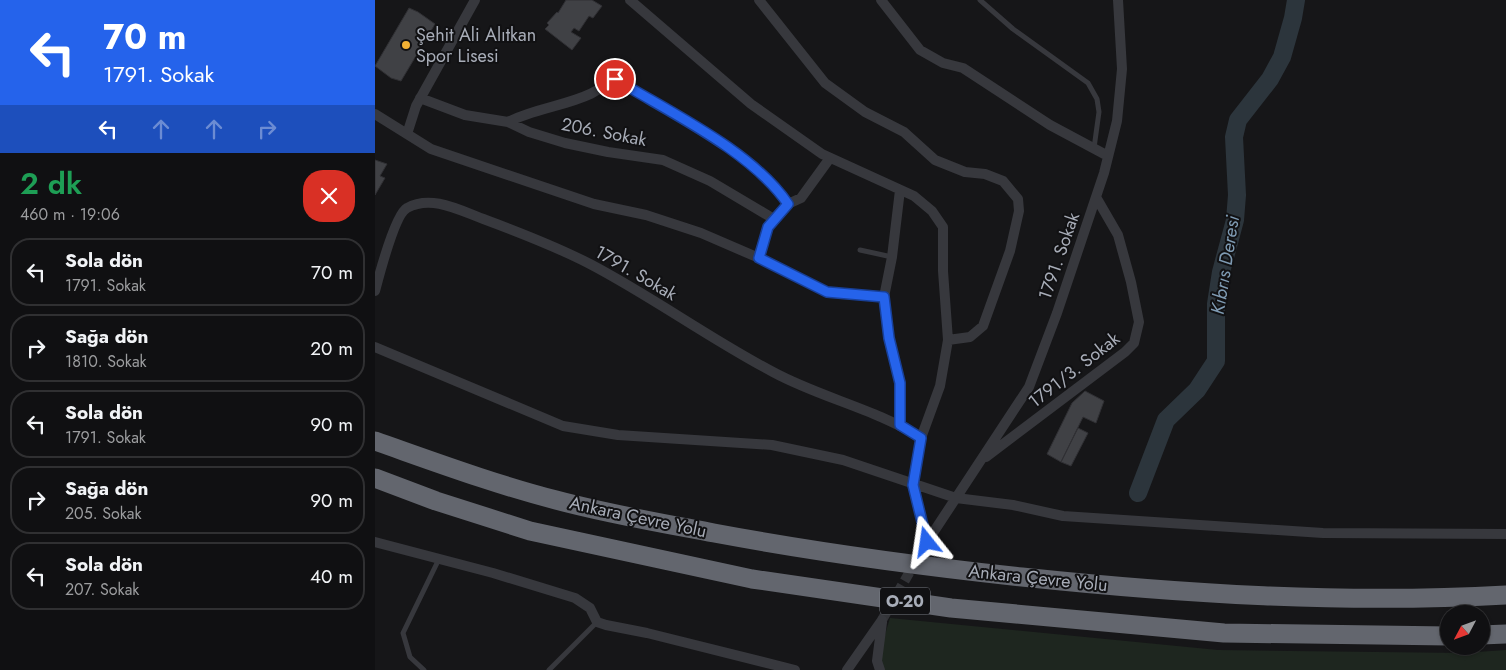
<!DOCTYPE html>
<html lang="tr">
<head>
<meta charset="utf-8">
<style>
	body { margin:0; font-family:Jost,sans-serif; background:#19191b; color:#f1f3f6; height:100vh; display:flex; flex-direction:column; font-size:19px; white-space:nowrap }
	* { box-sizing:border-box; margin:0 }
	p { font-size:16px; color:#9c9d9f }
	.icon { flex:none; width:28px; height:28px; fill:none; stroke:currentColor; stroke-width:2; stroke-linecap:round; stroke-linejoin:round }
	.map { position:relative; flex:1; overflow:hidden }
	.panel { display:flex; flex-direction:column; background:#101012; width:375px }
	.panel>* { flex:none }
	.top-card { background:#2563eb; color:#fff; overflow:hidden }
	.needle { width:32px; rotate:229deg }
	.controls { position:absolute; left:1065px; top:605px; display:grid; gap:10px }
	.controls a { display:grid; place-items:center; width:50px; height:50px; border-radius:50%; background:#101012; box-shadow:0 1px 4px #0004,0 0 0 1px #303032; font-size:25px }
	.pin { position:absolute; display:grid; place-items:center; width:42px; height:42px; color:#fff; margin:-21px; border:2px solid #fff; border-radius:50%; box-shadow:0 1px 5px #0007 }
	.me { position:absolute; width:55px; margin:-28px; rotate:345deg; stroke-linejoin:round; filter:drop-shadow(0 0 4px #0008) }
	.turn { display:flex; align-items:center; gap:18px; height:105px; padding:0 20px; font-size:22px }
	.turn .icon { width:65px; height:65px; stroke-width:2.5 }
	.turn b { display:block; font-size:35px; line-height:42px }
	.lanes { display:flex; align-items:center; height:48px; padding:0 20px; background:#0003; justify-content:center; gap:25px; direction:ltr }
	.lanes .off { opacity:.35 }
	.round { display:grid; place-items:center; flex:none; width:52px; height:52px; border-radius:20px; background:#19191b }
	.head { display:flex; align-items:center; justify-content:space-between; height:85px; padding:0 20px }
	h1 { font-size:30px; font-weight:600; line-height:38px; color:#1e9e55 }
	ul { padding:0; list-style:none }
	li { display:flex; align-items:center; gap:15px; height:68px; margin:0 10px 8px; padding:0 10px; border:2px solid #303032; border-radius:20px }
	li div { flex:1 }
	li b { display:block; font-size:19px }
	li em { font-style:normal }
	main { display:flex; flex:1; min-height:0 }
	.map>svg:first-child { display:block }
	.green { fill:#1e261f }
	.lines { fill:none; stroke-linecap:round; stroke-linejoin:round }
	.river { stroke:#2c353c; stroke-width:18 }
	.building { fill:#404145; stroke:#303034 }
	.street-tunnel { stroke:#333438; stroke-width:10; stroke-dasharray:10 5; stroke-linecap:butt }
	.lane { stroke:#37383d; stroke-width:5 }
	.street { stroke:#37383d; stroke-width:10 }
	.highway { stroke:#63666e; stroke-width:19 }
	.route-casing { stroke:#184099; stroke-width:12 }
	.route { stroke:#2563eb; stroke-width:9 }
	.poi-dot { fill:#f2b134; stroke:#111113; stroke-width:2 }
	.labels { text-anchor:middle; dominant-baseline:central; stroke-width:4; stroke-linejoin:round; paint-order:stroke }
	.shield { fill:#111113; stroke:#7b7e86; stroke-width:1 }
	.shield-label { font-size:16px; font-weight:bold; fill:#a8adb8 }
	.poi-label { font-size:18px; fill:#a8adb8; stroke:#111113; text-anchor:start }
	.street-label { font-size:18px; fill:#a8adb8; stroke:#111113 }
	.water-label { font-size:19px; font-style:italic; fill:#7f9bb3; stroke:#111113 }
</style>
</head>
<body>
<main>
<section class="panel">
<div class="top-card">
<div class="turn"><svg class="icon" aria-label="left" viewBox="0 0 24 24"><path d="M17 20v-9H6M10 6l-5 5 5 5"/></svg><div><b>70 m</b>1791. Sokak</div></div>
<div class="lanes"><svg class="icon" aria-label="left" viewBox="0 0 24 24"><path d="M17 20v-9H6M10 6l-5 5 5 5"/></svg><svg class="icon off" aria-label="ahead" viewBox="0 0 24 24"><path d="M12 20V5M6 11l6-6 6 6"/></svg><svg class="icon off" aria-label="ahead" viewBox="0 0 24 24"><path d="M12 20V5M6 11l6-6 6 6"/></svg><svg class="icon off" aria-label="right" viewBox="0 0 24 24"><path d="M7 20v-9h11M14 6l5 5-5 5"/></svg></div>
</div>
<div class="head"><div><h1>2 dk</h1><p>460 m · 19:06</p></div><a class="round" style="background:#d93025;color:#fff"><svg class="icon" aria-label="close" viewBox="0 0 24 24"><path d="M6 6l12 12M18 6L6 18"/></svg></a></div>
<ul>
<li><svg class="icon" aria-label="left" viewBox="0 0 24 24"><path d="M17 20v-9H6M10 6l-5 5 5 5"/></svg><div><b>Sola dön</b><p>1791. Sokak</p></div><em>70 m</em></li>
<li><svg class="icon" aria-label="right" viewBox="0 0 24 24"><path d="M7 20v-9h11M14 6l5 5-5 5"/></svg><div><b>Sağa dön</b><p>1810. Sokak</p></div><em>20 m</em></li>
<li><svg class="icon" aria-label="left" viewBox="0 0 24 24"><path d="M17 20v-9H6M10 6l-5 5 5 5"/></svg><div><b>Sola dön</b><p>1791. Sokak</p></div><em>90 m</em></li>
<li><svg class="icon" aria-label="right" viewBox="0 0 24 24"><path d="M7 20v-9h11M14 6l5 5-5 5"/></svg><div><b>Sağa dön</b><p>205. Sokak</p></div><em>90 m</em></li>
<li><svg class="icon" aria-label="left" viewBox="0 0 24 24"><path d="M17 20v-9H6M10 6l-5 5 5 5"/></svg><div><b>Sola dön</b><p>207. Sokak</p></div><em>40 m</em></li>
</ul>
</section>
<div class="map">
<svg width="1131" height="670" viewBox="0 0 1131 670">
	<rect width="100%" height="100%" fill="#161618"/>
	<path class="green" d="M515,618L843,650L1087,653L1131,650V670H505L502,661Z"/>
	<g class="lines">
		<path class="river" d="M763,493L791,420L822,390L841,361V304L846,272L860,220L862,195L859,137L863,120L895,79L907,57L918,18L921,0"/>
	</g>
	<path class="building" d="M191,0H217L227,6L218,18L214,16L204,31L199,28L196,32L206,38L197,50L170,29L174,25L172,23L182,12L183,13Z
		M34,8L43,12L60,24L26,81L16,78L0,66Z
		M0,160L12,164L5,176L10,178L0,195Z
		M710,391L729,401L721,423L708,417L686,462L672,454L697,403Z
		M703,428L713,433L696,466L686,462Z"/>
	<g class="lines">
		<path class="street-tunnel" d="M507,620L552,542"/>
		<path class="lane" d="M605,0L638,29L713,83L722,99L724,112L719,148
			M485,250L517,257
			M49,670L35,657L28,633L64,559
			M174,670L222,622"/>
		<path class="street" d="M255,0L376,104L447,154L539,196L557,211L568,227V271L573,340L565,386L546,438L538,485L552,542
			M384,0L450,83L490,112L529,132L560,160L590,172L610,174L628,181L643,199L644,211L635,251L608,326L595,337L573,340
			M506,0L545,50L568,63L588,68L675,125L733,156
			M240,79C294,112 377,152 413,204
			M45,98L90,115L133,122L154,132L190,143L233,152L288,160L335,181L399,219
			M0,114L56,149L219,204L271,215L326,233L391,261L452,292L509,297
			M133,122C172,102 221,106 248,67
			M32,134L41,106L100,0
			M383,258L393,227L413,204L426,198L455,158
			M0,291C4,276 20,214 32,208C57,194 86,211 111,220C146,233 182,247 215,264C278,297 335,339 398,372C446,398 501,409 546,438
			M0,347L188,426L243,435L397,445L468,460L581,498L638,505L688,516L948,533L1131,534
			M525,425V383L514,338L509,297L517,257L525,190
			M611,457L750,352L759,343L764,322L756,282L743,235L721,197
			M0,542L118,573L200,598L215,608L222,622L231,625L272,633L420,670
			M552,542L654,387L682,313L729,173L742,121L747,69L743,0
			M472,670L507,620
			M505,670L502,661L507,622"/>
		<path class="highway" d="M0,441C60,462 119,484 181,500C233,514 286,523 339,533C441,552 544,566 647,577C808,594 969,604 1131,595
			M0,478L61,501L155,531L377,579L576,608L849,633L1074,636
			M1106,635L1131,634"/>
	</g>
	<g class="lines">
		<g class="route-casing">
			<path id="route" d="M240,79C294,112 377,151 413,204L393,227L384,258L452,292L509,297L514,338L525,383V425L546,438L538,485L552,542"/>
		</g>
		<use href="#route" class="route"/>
	</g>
	<circle class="poi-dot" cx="31" cy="45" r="5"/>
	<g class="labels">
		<rect class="shield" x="505" y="587.5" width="50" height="27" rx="4"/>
		<g class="shield-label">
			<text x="530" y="601">O-20</text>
		</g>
		<g class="poi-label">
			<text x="41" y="35">Şehit Ali Alıtkan<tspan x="41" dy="21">Spor Lisesi</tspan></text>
		</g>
		<g class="street-label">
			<text transform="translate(229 132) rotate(11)">206. Sokak</text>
			<text transform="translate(684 256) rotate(-71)">1791. Sokak</text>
			<text transform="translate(261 273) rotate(30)">1791. Sokak</text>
			<text transform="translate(699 370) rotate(-38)">1791/3. Sokak</text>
			<text transform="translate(263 517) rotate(12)">Ankara Çevre Yolu</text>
			<text transform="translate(663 578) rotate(6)">Ankara Çevre Yolu</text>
		</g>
		<g class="water-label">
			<text transform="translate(850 265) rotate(-81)">Kıbrıs Deresi</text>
		</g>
	</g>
</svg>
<div class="controls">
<a><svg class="needle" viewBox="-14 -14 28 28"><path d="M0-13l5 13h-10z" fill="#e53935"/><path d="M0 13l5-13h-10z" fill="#9c9d9f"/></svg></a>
</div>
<div class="pin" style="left:240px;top:79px;background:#d93025"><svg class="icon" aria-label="arrive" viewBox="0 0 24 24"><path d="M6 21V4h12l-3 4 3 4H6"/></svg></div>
<svg class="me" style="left:552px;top:542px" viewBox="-20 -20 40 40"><path d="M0-17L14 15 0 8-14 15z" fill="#2563eb" stroke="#fff" stroke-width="4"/></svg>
</div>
</main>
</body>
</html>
